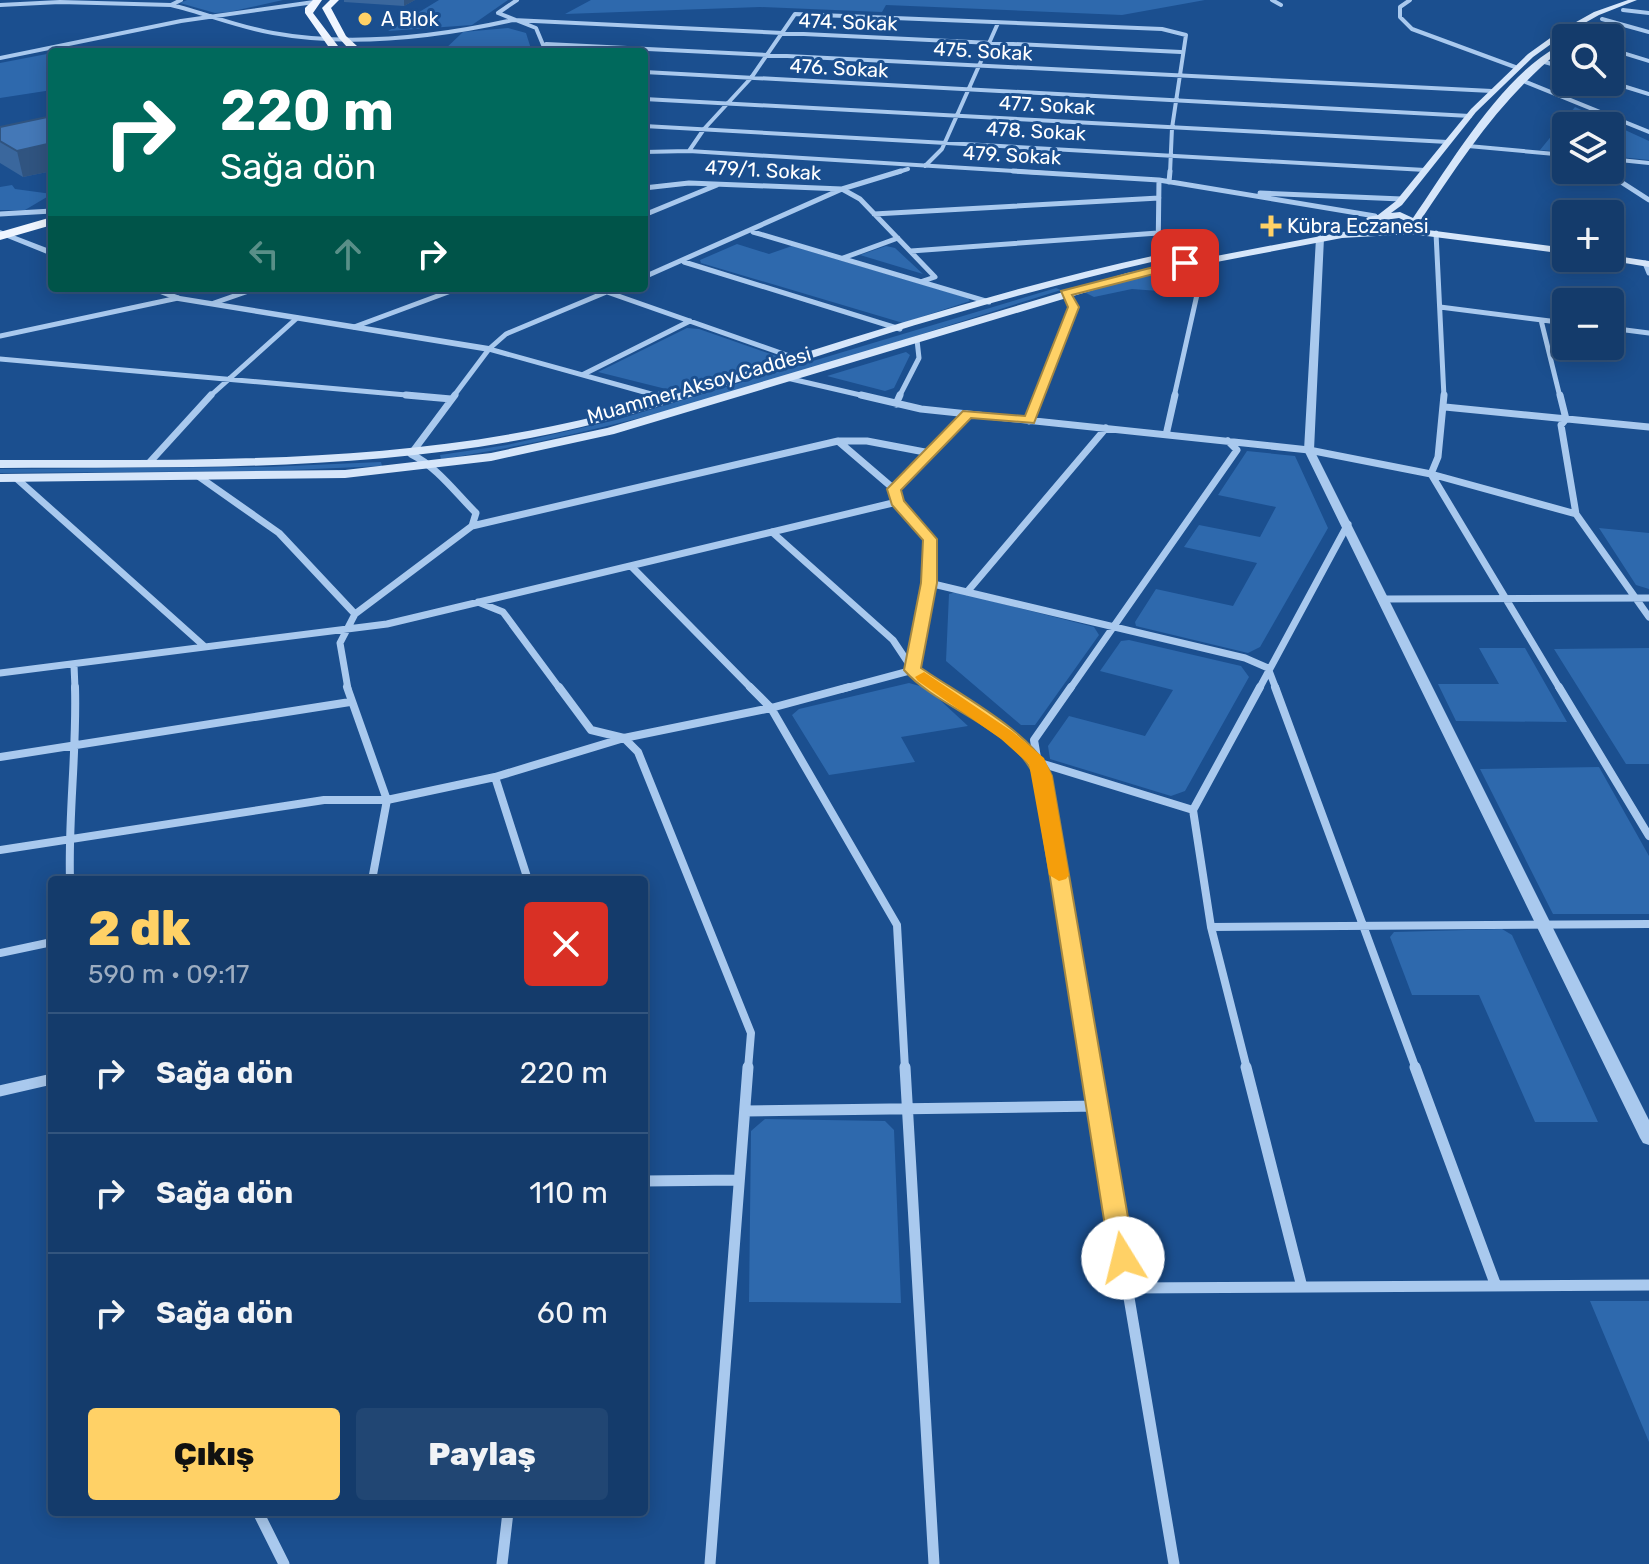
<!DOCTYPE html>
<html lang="tr">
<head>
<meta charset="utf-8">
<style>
	body { margin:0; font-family:Rubik,sans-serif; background:#214673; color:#f1f3f6; height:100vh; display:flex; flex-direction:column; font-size:30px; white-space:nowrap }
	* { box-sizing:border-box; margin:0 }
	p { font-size:26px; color:#9dadc1 }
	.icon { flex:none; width:44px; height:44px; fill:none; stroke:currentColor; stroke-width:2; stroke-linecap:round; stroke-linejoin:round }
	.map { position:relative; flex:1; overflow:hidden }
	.sheet { position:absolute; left:48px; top:876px; width:600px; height:640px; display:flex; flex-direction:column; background:#143b6b; border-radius:8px; box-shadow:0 4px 20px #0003,0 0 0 2px #33557e }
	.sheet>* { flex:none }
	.top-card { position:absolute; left:48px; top:48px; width:600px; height:244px; border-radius:8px; box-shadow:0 4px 20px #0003,0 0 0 2px #33557e; background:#00695c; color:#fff; overflow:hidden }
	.buttons { position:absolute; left:1552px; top:24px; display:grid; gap:16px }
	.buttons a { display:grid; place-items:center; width:72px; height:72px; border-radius:8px; background:#143b6b; box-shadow:0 4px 20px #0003,0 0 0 2px #33557e; font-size:40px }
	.pin { position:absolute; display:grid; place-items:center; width:68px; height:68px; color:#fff; margin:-34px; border-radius:16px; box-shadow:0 4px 12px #0006 }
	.me { position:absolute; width:88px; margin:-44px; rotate:351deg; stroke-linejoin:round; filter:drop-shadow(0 0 6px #0008) }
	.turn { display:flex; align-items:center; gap:28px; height:168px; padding:0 40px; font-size:36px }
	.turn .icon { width:104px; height:104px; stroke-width:2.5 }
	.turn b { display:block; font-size:56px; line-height:68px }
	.lanes { display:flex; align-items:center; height:76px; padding:0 40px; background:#0003; justify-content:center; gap:40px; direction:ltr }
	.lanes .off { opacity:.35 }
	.round { display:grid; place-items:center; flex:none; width:84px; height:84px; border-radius:8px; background:#214673 }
	.head { display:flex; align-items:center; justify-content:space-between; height:136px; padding:0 40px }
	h1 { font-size:48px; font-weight:800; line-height:60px; color:#ffd166 }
	.cta { display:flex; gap:16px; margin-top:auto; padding:16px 40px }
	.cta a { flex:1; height:92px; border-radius:8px; background:#ffd166; color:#111; font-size:32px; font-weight:800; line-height:92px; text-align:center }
	.cta a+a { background:#214673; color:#f1f3f6 }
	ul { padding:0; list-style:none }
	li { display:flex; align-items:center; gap:24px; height:120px; padding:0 40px; border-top:2px solid #33557e }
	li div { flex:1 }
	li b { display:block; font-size:30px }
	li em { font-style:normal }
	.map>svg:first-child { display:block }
	.green { fill:#2e69ad }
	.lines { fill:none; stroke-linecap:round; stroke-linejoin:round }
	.minor-far4 { stroke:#a9c9ee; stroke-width:4 }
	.minor-far3 { stroke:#a9c9ee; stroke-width:5 }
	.minor-far2 { stroke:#a9c9ee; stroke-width:7 }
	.minor-far1 { stroke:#a9c9ee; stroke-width:8 }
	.minor { stroke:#a9c9ee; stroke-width:11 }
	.tertiary { fill:#a9c9ee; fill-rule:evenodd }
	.secondary { fill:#d6e6fa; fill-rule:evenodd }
	.primary { fill:#f0f6ff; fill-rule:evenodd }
	.wall { fill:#3a679d }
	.shaded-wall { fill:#305480 }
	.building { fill:#4478b7; stroke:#305480; stroke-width:2 }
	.route { fill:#ffd166; stroke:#a68842; stroke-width:2 }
	.slow { fill:#f59e0b }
	.poi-dot { fill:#ffd166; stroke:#1b4f8f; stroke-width:3 }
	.labels { text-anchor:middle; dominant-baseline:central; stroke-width:6; stroke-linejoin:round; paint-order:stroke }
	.far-poi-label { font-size:20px; fill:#fff; stroke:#1b4f8f; text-anchor:start }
	.far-street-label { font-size:20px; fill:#fff; stroke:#1b4f8f }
</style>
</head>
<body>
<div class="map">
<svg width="1649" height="1564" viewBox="0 0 1649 1564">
	<rect width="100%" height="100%" fill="#1b4f8f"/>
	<path class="green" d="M187,0H283L229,12L215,13L180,3Z
		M439,0H508L472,25L388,31Z
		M591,0H1205L1122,15L886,5L882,12L760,7L565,14Z
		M508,28L526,33L532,52H442L463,32Z
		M52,53V90L0,98V63Z
		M1575,107L1649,141V160L1610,156V126H1566V152L1540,150Z
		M12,185L15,189L52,194L25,210H0V187Z
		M737,244L769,254L792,246L968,298L970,301L903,323L701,263L700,260Z
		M886,246L895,248L923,274L860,255Z
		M1187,266L1192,269L1185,293L1132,289L1094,297L1084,292Z
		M1056,288L1061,290C861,352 649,428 441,459L440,455L507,445L616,420Z
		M687,328L699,329L782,358L674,391L598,372Z
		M906,352L910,355L894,388L885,391L827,376Z
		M1247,451L1295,456L1328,528L1260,647L1248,653L1136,626L1135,622L1156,589L1233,606L1257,563L1184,547L1199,525L1260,537L1276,507L1218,495Z
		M381,462L382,466L268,471L0,473V469L266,467Z
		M1599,528L1649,533V589L1636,585Z
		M956,592L1094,627L1099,635L1035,725H1021L946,661L949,594Z
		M1129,640L1241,666L1249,677L1185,791L1171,796L1050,759L1048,746L1069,716L1145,736L1173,690L1100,671L1121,641Z
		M1479,648H1525L1567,722L1456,721L1438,684H1499Z
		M1649,648V764H1626L1554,649Z
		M909,683L927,688L968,726L901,737L915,762L829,775L792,715L799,709Z
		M1599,767L1649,856V914H1553L1480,769Z
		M1502,929L1512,935L1598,1122H1535L1479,995H1412L1390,937L1394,932Z
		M765,1119L885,1121L894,1130L901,1303L749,1302L751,1131Z
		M1590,1301H1649V1442Z"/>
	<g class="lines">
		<path class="minor-far4" d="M181,0L171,5C205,13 238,27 273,33C350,47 437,37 513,20L1181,52
			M517,0L498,13L536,28L546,52
			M1272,0L1281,5
			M1410,0L1400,7V17L1412,29L1515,67
			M0,5L60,2L171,5
			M1623,10L1649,13
			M1602,19L1649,32
			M546,44L1492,91
			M0,58L181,21L314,2
			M1541,61L1566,68
			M644,72L1470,116
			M1521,80L1649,132
			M1610,82L1649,94
			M644,99L1448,142
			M644,126L1425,170
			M1468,146L1566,155
			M689,151L704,129L751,78L795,14L1162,29L1186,35L1172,128L1170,173
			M644,152L689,151L1045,173
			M1610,159L1649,163
			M925,166L942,149L998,23
			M1603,170L1608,173
			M895,173L908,169"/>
		<path class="minor-far3" d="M1013,171L1159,180L1375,216
			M1604,171L1649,200
			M1169,182L1170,171
			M644,188L689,183L842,189L901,171
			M1260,193L1402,199
			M0,214L52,211
			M874,214L1159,198
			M644,215L717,185
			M753,232L989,302
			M1436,233L1444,397
			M911,251L1158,233
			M843,258L898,238
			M1158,258L1159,180
			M684,262L900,329
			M1645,263L1649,273
			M644,277L842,189L860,199L935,277L923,281
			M607,292L798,359
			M214,303L257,288
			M1440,307L1566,323
			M1541,320L1560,397
			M354,327L459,288
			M1610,328L1649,333
			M0,336L178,298
			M489,349L662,397
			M0,359L429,397
			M584,374L690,321
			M787,378L869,397
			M209,397L297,318
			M453,397L489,349L506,334L616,288
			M899,397L919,358L917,340
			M1038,397L1073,307L1065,293
			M1174,397L1205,259"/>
		<path class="minor-far2" d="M406,395L451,399
			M455,395L411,454C437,467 455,492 476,513L472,526
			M660,395L664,400
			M861,395L921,409L1309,450L1431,474L1576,514
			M1560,395L1566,419L1561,425L1576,514L1649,617
			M896,404L900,395
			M1445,407L1649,427
			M1029,421L1039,395
			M1166,435L1175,395
			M839,441H867L930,453
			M149,463L211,395
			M1431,474L1560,689
			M1431,474L1438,457L1444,395
			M198,476L279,533L355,614
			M16,478L204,646
			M894,489L967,414
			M772,532L893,640L913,670L940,689
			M631,566L752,689
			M929,583L1245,658L1268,668L1276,689
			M967,592L1106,428
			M1384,599L1649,598
			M478,602L503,612L560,689
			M74,665L75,689
			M0,673L387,624L897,502
			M348,689L340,643L355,614L472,526L838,441L894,489L897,502L930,539L929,583L913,670L842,689
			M1070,689L1237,450L1228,441
			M1259,689L1348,524"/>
		<path class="minor-far1" d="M347,687L387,800
			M559,687L591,730L624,738L638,752L751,1033L748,1069
			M750,687L771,708L897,925L905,1069
			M938,687L1007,735L1037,762L1193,810
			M1071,687L1034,740L1090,1069
			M1275,687L1416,1069
			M1559,687L1649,836
			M0,757L350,702
			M495,777L528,880
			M387,800L495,777L624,738L771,708L849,687
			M0,850L324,800H387
			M70,880C68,815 77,752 75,687
			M372,880L387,800
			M1211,927L1649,924
			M0,953L52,942
			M1247,1069L1211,927L1193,810L1260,687"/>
		<path class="minor" d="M905,1067L934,1564
			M1090,1067L1174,1564
			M1246,1067L1302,1287
			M1415,1067L1496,1286
			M0,1091L52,1079
			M745,1111L1098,1106
			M644,1181L739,1180
			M1128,1288L1649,1285
			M258,1512L284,1564
			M502,1564L508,1512
			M710,1564L748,1067"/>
		<path class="tertiary" d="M1610,47L1649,59V63L1610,51Z
			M0,230L52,250V256L0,235Z
			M1320,235L1324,238L1314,450L1649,1120V1145L1643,1143L1640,1138L1304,450L1316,238Z
			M145,288H158L180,296L489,346L494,349L489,352L178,301Z"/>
		<path class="secondary" d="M1628,0H1637L1599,15L1565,34L1533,57L1476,112L1402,205L1391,213L1400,212L1413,218C1449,166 1501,77 1557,47L1560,51C1501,98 1462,159 1420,221L1426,225L1420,229L1566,248V254L1411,234L1342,238L1133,278L614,434L491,461L345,478L0,482V474L345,470L491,453L607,428L1127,273L1342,232L1378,230L1374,229L1366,219L1368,217L1378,215L1396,201L1471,109L1528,54L1560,31L1594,12ZM1399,218L1414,225C1404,231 1385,230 1377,221Z
			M1157,255L1160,256V260C1066,282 973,307 880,336C773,370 665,409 555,433C373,472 185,467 0,468V460C185,460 371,464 553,426C634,410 713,382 791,357C912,319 1033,282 1157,255Z
			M1610,255L1649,261V267L1606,260L1604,258H1610Z"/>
		<path class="primary" d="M313,0H322L313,13L338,46L337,52H327L328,46L305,13V8Z
			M330,0H339L331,8L346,36L357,46V52H347V47L338,37L322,8Z
			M52,217V225L0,240V232Z"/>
	</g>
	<path class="wall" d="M344,0H415L404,6L344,2Z
		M52,116V171L23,177L0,163V127Z"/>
	<path class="shaded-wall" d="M404,0H415L404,6Z
		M52,143V171L23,177L17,151Z"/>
	<path class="building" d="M52,116V143L17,151L0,141V127Z"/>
	<path class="route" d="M1185,259L1189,265L1072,295L1079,307L1034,423L971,418L901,490L904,501L937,539V583L921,668C960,695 1034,733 1052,776L1135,1258L1131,1265L1123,1267L1114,1265L1110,1258L1034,776C1015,729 937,708 904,670L921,583L923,540L892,505L887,489L963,411L1025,416L1068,307L1061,291Z"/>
	<path class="slow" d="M924,672L1013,732L1044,758L1052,776L1069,875L1066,879L1059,881L1049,875L1029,764L1001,739L918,681L915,677Z"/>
	<g class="poi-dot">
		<circle cx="365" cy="19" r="8"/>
		<path d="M1267 214h8v8h8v8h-8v8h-8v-8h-8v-8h8z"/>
	</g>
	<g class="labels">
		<g class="far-poi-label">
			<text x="381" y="19">A Blok</text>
			<text x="1287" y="226">Kübra Eczanesi</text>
		</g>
		<g class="far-street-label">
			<text transform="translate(848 22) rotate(2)">474. Sokak</text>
			<text transform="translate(983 51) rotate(3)">475. Sokak</text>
			<text transform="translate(839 68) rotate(3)">476. Sokak</text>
			<text transform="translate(1047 105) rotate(3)">477. Sokak</text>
			<text transform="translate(1036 131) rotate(3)">478. Sokak</text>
			<text transform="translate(1012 155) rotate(3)">479. Sokak</text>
			<text transform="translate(763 170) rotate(3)">479/1. Sokak</text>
			<text transform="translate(699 385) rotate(-16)">Muammer Aksoy Caddesi</text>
		</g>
	</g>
</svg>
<div class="buttons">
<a><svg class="icon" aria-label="search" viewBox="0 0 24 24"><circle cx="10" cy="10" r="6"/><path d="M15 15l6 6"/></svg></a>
<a><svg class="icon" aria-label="layers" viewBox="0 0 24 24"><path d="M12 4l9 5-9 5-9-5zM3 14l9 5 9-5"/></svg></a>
<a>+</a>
<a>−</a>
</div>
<div class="pin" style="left:1185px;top:263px;background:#d93025"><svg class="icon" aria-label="arrive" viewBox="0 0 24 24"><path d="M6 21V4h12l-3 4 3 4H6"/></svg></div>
<svg class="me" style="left:1123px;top:1258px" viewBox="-20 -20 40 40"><circle r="19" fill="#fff"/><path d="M0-13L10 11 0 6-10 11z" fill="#ffd166"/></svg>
<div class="top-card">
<div class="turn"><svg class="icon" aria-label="right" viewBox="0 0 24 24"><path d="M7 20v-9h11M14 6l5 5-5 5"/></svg><div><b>220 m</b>Sağa dön</div></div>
<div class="lanes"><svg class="icon off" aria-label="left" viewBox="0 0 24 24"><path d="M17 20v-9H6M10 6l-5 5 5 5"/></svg><svg class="icon off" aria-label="ahead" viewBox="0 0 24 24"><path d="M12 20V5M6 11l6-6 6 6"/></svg><svg class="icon" aria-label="right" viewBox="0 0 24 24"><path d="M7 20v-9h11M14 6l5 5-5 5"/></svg></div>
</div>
<section class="sheet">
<div class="head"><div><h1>2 dk</h1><p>590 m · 09:17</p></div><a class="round" style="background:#d93025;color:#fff"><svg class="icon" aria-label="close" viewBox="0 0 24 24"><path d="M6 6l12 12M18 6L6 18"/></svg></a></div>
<ul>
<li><svg class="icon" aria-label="right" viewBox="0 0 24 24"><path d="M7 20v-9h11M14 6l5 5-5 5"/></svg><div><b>Sağa dön</b></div><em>220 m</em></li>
<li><svg class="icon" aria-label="right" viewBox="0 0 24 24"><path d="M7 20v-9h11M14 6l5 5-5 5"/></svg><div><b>Sağa dön</b></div><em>110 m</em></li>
<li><svg class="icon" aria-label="right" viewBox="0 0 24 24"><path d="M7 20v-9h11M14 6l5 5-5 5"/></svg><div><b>Sağa dön</b></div><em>60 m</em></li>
</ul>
<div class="cta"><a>Çıkış</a><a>Paylaş</a></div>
</section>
</div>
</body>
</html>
